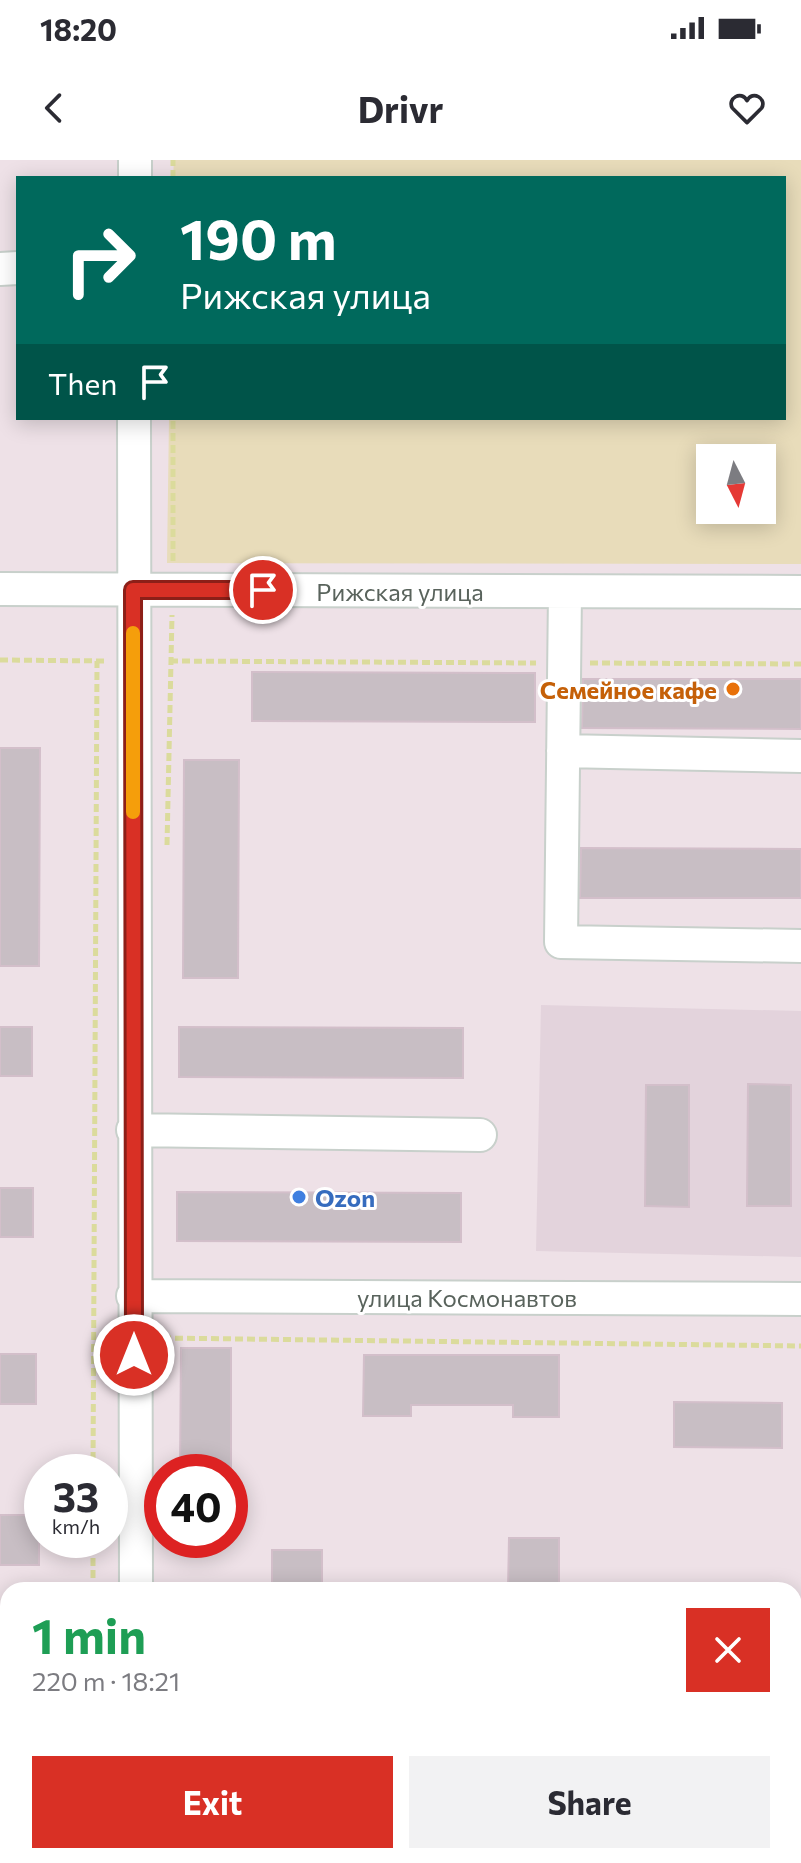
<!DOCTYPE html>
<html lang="en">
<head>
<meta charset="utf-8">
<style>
	body { margin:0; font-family:Commissioner,sans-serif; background:#f2f2f3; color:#2b2b33; height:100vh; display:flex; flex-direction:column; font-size:30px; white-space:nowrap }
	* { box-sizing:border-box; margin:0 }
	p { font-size:26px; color:#7c7c81 }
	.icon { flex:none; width:44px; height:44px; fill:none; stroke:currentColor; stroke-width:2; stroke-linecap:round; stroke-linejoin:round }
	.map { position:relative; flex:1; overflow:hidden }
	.drawer { position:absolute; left:0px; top:1422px; width:802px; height:282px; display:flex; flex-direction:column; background:#fff; border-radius:24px 24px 0 0; box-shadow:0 4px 20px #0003 }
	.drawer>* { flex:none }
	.top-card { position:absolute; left:16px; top:16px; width:770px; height:244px; border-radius:0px; box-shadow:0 4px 20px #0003; background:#00695c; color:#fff; overflow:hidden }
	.needle { width:52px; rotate:174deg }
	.controls { position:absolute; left:696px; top:284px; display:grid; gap:16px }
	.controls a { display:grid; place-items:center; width:80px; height:80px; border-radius:0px; background:#fff; box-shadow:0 4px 20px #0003; font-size:40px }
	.speed { position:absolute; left:24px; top:1294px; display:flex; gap:16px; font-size:40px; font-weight:700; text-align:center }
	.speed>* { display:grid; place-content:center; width:104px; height:104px; border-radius:50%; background:#fff; box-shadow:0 4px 20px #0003; line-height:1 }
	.speed small { font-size:20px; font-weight:400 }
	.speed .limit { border:12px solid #d22; background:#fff; color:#111 }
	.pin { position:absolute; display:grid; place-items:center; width:68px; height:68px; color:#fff; margin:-34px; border:4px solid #fff; border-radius:50%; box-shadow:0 2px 8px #0007 }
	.me { position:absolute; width:88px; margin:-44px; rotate:0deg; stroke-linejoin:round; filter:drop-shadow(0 0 6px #0008) }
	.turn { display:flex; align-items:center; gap:28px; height:168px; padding:0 32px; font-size:36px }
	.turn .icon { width:104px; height:104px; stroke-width:2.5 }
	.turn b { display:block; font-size:56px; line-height:68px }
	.then { display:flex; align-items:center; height:76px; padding:0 32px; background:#0003; gap:16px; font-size:30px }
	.round { display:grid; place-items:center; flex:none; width:84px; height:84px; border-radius:0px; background:#f2f2f3 }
	.headline { display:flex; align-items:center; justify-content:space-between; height:136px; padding:0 32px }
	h1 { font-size:48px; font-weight:700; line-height:60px; color:#1e9e55 }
	.button { display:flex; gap:16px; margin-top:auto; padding:16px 32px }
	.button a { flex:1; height:92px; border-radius:0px; background:#d93025; color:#fff; font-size:32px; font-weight:700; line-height:92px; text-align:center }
	.button a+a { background:#f2f2f3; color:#2b2b33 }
	.status { display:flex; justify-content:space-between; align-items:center; height:56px; padding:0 40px; background:#fff; direction:ltr }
	.status svg { height:22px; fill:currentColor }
	header { display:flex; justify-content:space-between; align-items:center; height:104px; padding:0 32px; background:#fff; font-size:36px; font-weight:700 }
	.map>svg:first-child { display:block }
	.education { fill:#e3d3dc }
	.green { fill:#e8dcba; fill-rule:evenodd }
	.building { fill:#c8bec4; stroke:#d3bfca; stroke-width:2 }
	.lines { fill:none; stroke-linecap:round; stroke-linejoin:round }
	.minor-casing { stroke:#c8d0cb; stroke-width:36 }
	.path { stroke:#dbdb9c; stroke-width:5; stroke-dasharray:8 4; stroke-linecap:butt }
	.minor { stroke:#fff; stroke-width:32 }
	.route-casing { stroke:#8d1f18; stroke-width:20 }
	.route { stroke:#d93025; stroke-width:14 }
	.slow { stroke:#f59e0b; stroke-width:14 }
	.food-dot { fill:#e8710a; stroke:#fff; stroke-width:3 }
	.shop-dot { fill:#3f7fe0; stroke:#fff; stroke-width:3 }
	.labels { text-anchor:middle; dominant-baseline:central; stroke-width:6; stroke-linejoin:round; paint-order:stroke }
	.street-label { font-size:24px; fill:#59635c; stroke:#fff }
	.food-label { font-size:24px; font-weight:bold; fill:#c56008; stroke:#fff; text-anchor:end }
	.shop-label { font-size:24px; font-weight:bold; fill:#366cbe; stroke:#fff; text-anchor:start }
</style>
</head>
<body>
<div class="status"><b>18:20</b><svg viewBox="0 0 49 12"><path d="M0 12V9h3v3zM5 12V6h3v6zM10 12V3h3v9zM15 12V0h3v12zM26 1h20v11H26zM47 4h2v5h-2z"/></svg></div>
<header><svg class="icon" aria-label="back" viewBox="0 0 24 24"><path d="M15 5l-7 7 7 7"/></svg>Drivr<svg class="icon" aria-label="heart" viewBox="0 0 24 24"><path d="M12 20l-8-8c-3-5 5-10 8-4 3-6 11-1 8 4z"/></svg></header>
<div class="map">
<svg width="801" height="1703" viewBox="0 0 801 1703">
	<rect width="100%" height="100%" fill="#eee1e7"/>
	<path class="education" d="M541,845L801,851V1097L536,1091Z"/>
	<path class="green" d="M174,0H801V404L167,403L169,258H784V18H173ZM710,298H762V350H710Z"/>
	<path class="building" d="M252,512L535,513V562L252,561Z
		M583,519H801V569L582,568Z
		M0,588H40L39,806H0Z
		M184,600H239L238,818H183Z
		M581,688L801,689V738H580Z
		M0,867H32V916H0Z
		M179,867L463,868V918L179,917Z
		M748,924L791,925V1046H747Z
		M646,925H689V1047L645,1046Z
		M0,1028H33V1077H0Z
		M177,1032L461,1033V1082L177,1081Z
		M181,1188H231V1312H180Z
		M0,1194H36V1244H0Z
		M364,1195H559V1257H513V1245H411V1256H363Z
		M674,1242L782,1243V1288L674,1287Z
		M0,1355H39V1405H0Z
		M509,1378H559V1430H508Z
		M272,1390H322V1430H272Z"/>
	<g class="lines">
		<g class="minor-casing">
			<path id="minor" d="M135,18V0
				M0,109L18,108
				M134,258L136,1430
				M0,429L801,432
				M565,432L561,782L801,786
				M563,591L801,596
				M133,970L480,975
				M133,1136L801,1139
				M138,1696L139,1703"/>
		</g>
		<path class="path" d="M173,18V0
			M173,401V258
			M0,500L108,501
			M170,501L536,503
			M590,503L801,504
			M167,685L172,455
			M163,1178L801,1186
			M93,1312L97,501
			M93,1430V1380
			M91,1703V1696"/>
		<use href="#minor" class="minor"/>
	</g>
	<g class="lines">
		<g class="route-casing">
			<path id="route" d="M134,1195L133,430H263"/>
		</g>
		<use href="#route" class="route"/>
		<path class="slow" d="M133,652V473"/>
	</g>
	<circle class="food-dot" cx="733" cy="529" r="8"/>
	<circle class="shop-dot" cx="299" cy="1037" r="8"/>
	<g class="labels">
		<g class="street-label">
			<text x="400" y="431">Рижская улица</text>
			<text x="467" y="1137">улица Космонавтов</text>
		</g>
		<g class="food-label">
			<text x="717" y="529">Семейное кафе</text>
		</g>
		<g class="shop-label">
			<text x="315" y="1037">Ozon</text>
		</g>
	</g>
</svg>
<div class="controls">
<a><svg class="needle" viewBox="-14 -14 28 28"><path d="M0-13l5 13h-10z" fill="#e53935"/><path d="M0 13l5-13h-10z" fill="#7c7c81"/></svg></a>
</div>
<div class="speed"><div>33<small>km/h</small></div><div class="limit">40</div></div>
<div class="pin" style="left:263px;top:430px;background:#d93025"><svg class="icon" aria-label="arrive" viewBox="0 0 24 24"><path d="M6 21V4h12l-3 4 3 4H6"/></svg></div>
<svg class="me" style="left:134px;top:1195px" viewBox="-20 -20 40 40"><circle r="17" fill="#d93025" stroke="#fff" stroke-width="3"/><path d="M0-11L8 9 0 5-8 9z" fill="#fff"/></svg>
<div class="top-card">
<div class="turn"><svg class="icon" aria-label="right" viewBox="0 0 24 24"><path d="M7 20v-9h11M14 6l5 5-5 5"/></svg><div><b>190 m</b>Рижская улица</div></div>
<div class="then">Then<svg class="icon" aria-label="arrive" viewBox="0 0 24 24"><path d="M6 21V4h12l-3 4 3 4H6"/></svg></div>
</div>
<section class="drawer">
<div class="headline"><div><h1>1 min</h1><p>220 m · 18:21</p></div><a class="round" style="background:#d93025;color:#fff"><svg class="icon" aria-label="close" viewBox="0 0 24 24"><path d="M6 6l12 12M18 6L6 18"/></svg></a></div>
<div class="button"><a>Exit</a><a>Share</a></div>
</section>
</div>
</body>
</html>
